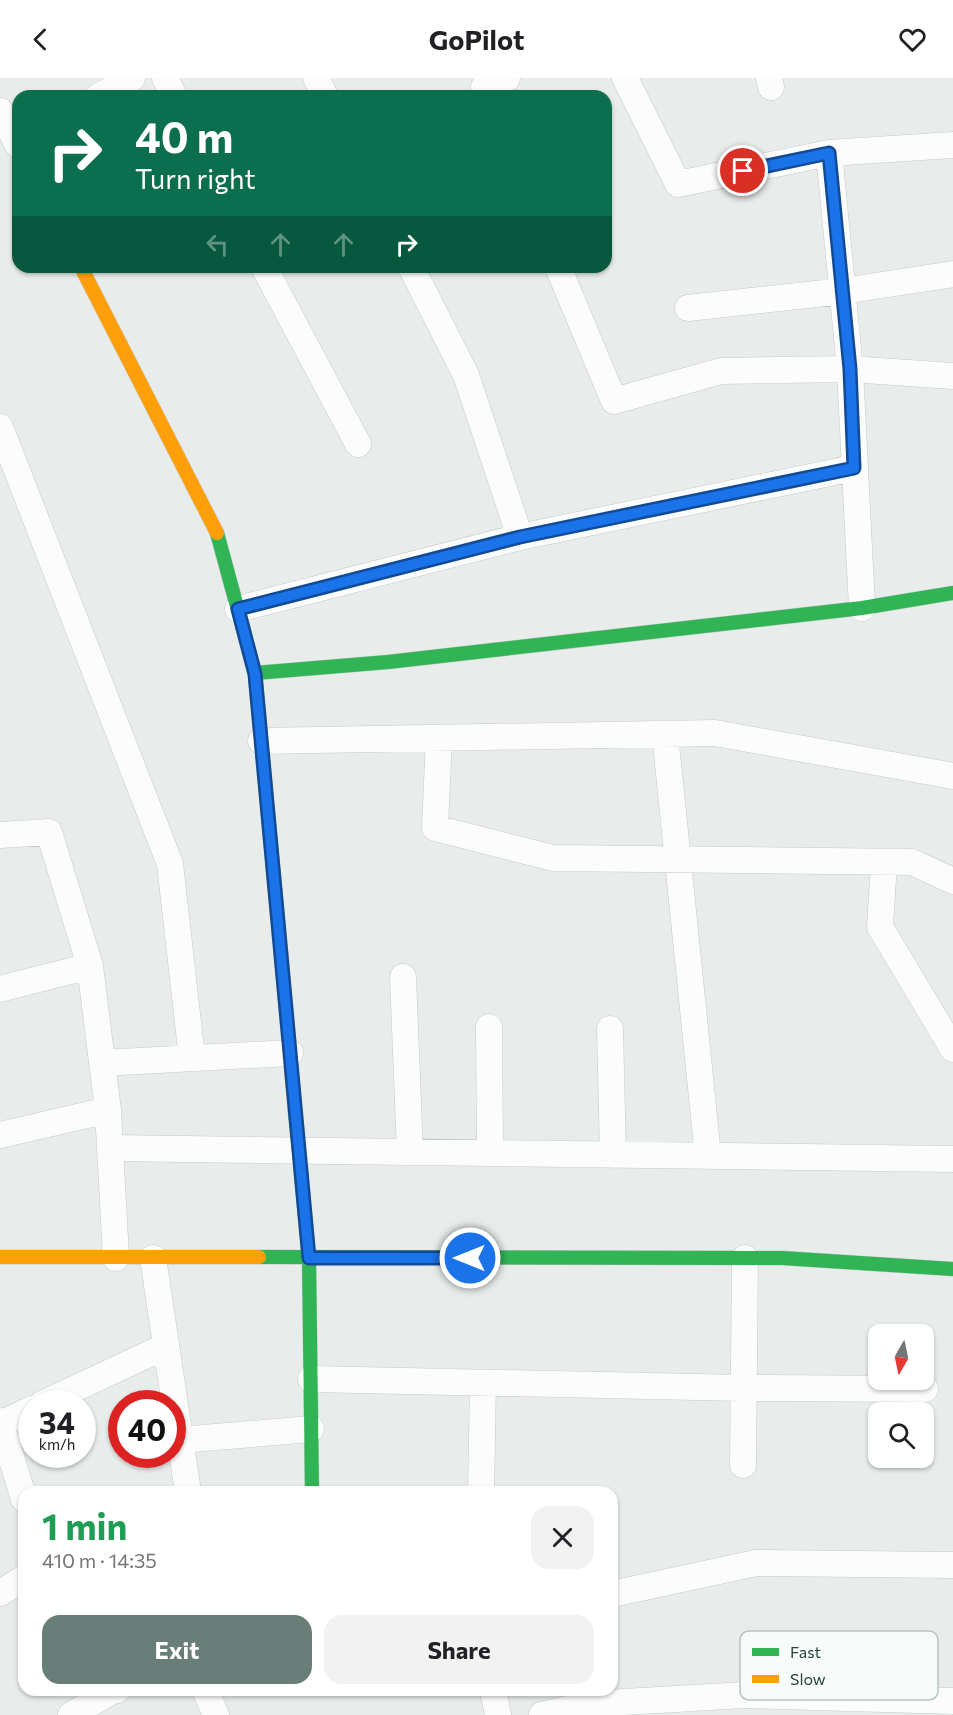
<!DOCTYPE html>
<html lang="en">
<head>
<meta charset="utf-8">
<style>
	body { margin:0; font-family:Commissioner,sans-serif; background:#f2f2f2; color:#202124; height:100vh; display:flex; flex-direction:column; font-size:22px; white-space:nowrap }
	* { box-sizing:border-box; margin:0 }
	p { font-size:20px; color:#757577 }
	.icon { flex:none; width:33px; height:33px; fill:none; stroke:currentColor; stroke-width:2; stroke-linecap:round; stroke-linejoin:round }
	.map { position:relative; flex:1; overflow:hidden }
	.details { position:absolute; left:18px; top:1408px; width:600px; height:210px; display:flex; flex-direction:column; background:#fff; border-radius:18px; box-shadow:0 2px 4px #0004 }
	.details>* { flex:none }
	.banner { position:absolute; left:12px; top:12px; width:600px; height:183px; border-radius:18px; box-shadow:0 2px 4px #0004; background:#0b6e4f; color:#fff; overflow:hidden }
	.needle { width:39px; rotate:189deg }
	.controls { position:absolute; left:868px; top:1246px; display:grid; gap:12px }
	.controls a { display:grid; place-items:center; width:66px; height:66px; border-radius:12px; background:#fff; box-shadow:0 2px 4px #0004; font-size:30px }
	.speed { position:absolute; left:18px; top:1312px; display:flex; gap:12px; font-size:30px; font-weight:700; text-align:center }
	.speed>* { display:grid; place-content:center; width:78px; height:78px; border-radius:50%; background:#fff; box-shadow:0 2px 4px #0004; line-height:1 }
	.speed small { font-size:15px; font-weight:400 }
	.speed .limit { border:9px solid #d22; background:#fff; color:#111 }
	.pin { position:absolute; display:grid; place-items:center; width:51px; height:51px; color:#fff; margin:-26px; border:3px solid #fff; border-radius:50%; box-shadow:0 2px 6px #0007 }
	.me { position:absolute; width:66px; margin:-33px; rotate:270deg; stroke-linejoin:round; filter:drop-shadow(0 0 4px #0008) }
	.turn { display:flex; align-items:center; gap:21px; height:126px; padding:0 24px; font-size:27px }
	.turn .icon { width:78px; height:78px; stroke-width:2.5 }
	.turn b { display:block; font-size:42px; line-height:51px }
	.lanes { display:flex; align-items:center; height:57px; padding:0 24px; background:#0003; justify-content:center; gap:30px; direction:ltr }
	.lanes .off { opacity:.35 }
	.round { display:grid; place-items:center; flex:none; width:63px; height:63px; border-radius:18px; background:#f2f2f2 }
	.headline { display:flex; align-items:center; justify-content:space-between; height:102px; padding:0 24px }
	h1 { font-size:36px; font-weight:700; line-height:45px; color:#1e9e55 }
	.primary-button { display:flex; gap:12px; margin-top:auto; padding:12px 24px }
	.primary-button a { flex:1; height:69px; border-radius:18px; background:#697e78; color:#fff; font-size:24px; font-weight:700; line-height:69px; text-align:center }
	.primary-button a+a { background:#f2f2f2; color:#202124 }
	header { display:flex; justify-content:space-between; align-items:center; height:78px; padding:0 24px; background:#fff; font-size:27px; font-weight:700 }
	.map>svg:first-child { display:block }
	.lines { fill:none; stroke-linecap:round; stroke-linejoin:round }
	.street-casing { stroke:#c5cac8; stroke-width:27 }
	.fast-casing { stroke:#c3cbc8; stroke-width:15 }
	.slow-casing { stroke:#c3cbc8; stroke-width:15 }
	.street { stroke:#fcfcfc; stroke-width:26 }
	.fast { stroke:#30b455; stroke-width:14 }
	.slow { stroke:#ff9f0a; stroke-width:14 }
	.route-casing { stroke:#114b97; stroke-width:15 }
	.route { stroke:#1a73e8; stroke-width:10 }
	.key { fill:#f7fbf9; stroke:#b8c4c0; stroke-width:1.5 }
	.key-label { font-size:16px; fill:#24423a }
</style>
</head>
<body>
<header><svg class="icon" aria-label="back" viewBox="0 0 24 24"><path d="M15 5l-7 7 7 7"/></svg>GoPilot<svg class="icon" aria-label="heart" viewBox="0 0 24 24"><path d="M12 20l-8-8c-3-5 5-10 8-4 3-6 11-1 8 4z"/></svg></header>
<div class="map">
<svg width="953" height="1637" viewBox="0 0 953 1637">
	<rect width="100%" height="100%" fill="#e8edeb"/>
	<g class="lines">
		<g class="street-casing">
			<path id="street" d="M165,0L174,18
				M316,0L325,18
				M625,0L678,106L829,75L953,67
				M769,0L771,9
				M484,9L507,0
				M99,18L132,0
				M0,33L18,67
				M829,75L850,291L862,530
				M264,189L358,366
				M411,189L466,297L520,459
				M558,189L614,323L721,293L850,291L953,298
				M688,230L843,213L953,196
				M0,349L170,786L192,980
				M238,531L520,459L854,390
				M665,656L708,1078
				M439,660L435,750L553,780L912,784L953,803
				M261,663L715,655L953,698
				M0,757L49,754L90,888L108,1032L116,1180
				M884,784L880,849L953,971
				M403,899L410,1074
				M0,911L90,888
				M489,949L490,1075
				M610,951L613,1077
				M102,985L290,975
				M0,1057L108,1032
				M110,1070L953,1081
				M153,1180L188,1414
				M311,1301L744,1310L925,1311
				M42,1326L166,1268
				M0,1343L24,1421
				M0,1346L32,1331
				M180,1362L311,1351
				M743,1387L745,1180
				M481,1414L483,1305
				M0,1515L24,1500
				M612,1516L756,1485L953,1487
				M205,1612L216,1637
				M493,1612L498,1637
				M71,1637L112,1613L117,1612
				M542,1637L590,1626L744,1617L953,1623"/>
		</g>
		<g class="fast-casing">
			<path id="fast" d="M217,455L255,595L279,853
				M255,595L388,584L862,530L953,515
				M295,1033L309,1180L312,1414
				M259,1179L782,1180L953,1191"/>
		</g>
		<g class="slow-casing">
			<path id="slow" d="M81,189L217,455
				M279,853L295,1033
				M0,1179H259"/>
		</g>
		<use href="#street" class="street"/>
		<use href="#fast" class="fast"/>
		<use href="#slow" class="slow"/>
	</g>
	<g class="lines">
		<g class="route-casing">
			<path id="route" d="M470,1180H309L255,596L238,531L520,459L854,390L850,291L829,75L743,93"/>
		</g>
		<use href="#route" class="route"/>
	</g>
	<rect x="740" y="1553" width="198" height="69" rx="9" class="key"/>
	<rect x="752" y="1570" width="27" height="8" fill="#30b455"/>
	<rect x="752" y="1597" width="27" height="8" fill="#ff9f0a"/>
	<g class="key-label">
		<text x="790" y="1580">Fast</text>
		<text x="790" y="1607">Slow</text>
	</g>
</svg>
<div class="controls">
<a><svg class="needle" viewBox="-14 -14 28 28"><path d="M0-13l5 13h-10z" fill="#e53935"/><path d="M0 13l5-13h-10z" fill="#757577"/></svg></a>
<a><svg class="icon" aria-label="search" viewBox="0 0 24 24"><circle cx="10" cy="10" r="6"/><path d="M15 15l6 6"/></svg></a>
</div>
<div class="speed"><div>34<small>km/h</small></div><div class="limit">40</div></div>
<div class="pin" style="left:743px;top:93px;background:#d93025"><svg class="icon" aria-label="arrive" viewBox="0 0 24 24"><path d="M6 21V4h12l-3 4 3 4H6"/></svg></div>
<svg class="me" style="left:470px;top:1180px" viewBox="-20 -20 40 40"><circle r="17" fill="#1a73e8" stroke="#fff" stroke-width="3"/><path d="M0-11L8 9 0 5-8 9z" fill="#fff"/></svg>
<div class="banner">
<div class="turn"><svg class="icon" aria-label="right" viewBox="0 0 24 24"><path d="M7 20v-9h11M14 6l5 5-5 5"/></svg><div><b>40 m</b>Turn right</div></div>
<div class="lanes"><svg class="icon off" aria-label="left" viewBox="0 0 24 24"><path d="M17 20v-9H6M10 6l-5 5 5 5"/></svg><svg class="icon off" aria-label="ahead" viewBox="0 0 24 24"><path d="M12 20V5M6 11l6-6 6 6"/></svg><svg class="icon off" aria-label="ahead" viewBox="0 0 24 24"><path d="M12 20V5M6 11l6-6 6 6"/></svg><svg class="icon" aria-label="right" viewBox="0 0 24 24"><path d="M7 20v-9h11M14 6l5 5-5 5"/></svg></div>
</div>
<section class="details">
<div class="headline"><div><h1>1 min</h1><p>410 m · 14:35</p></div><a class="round"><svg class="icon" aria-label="close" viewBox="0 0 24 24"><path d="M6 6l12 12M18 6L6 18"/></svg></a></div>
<div class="primary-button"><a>Exit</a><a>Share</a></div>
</section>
</div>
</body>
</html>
